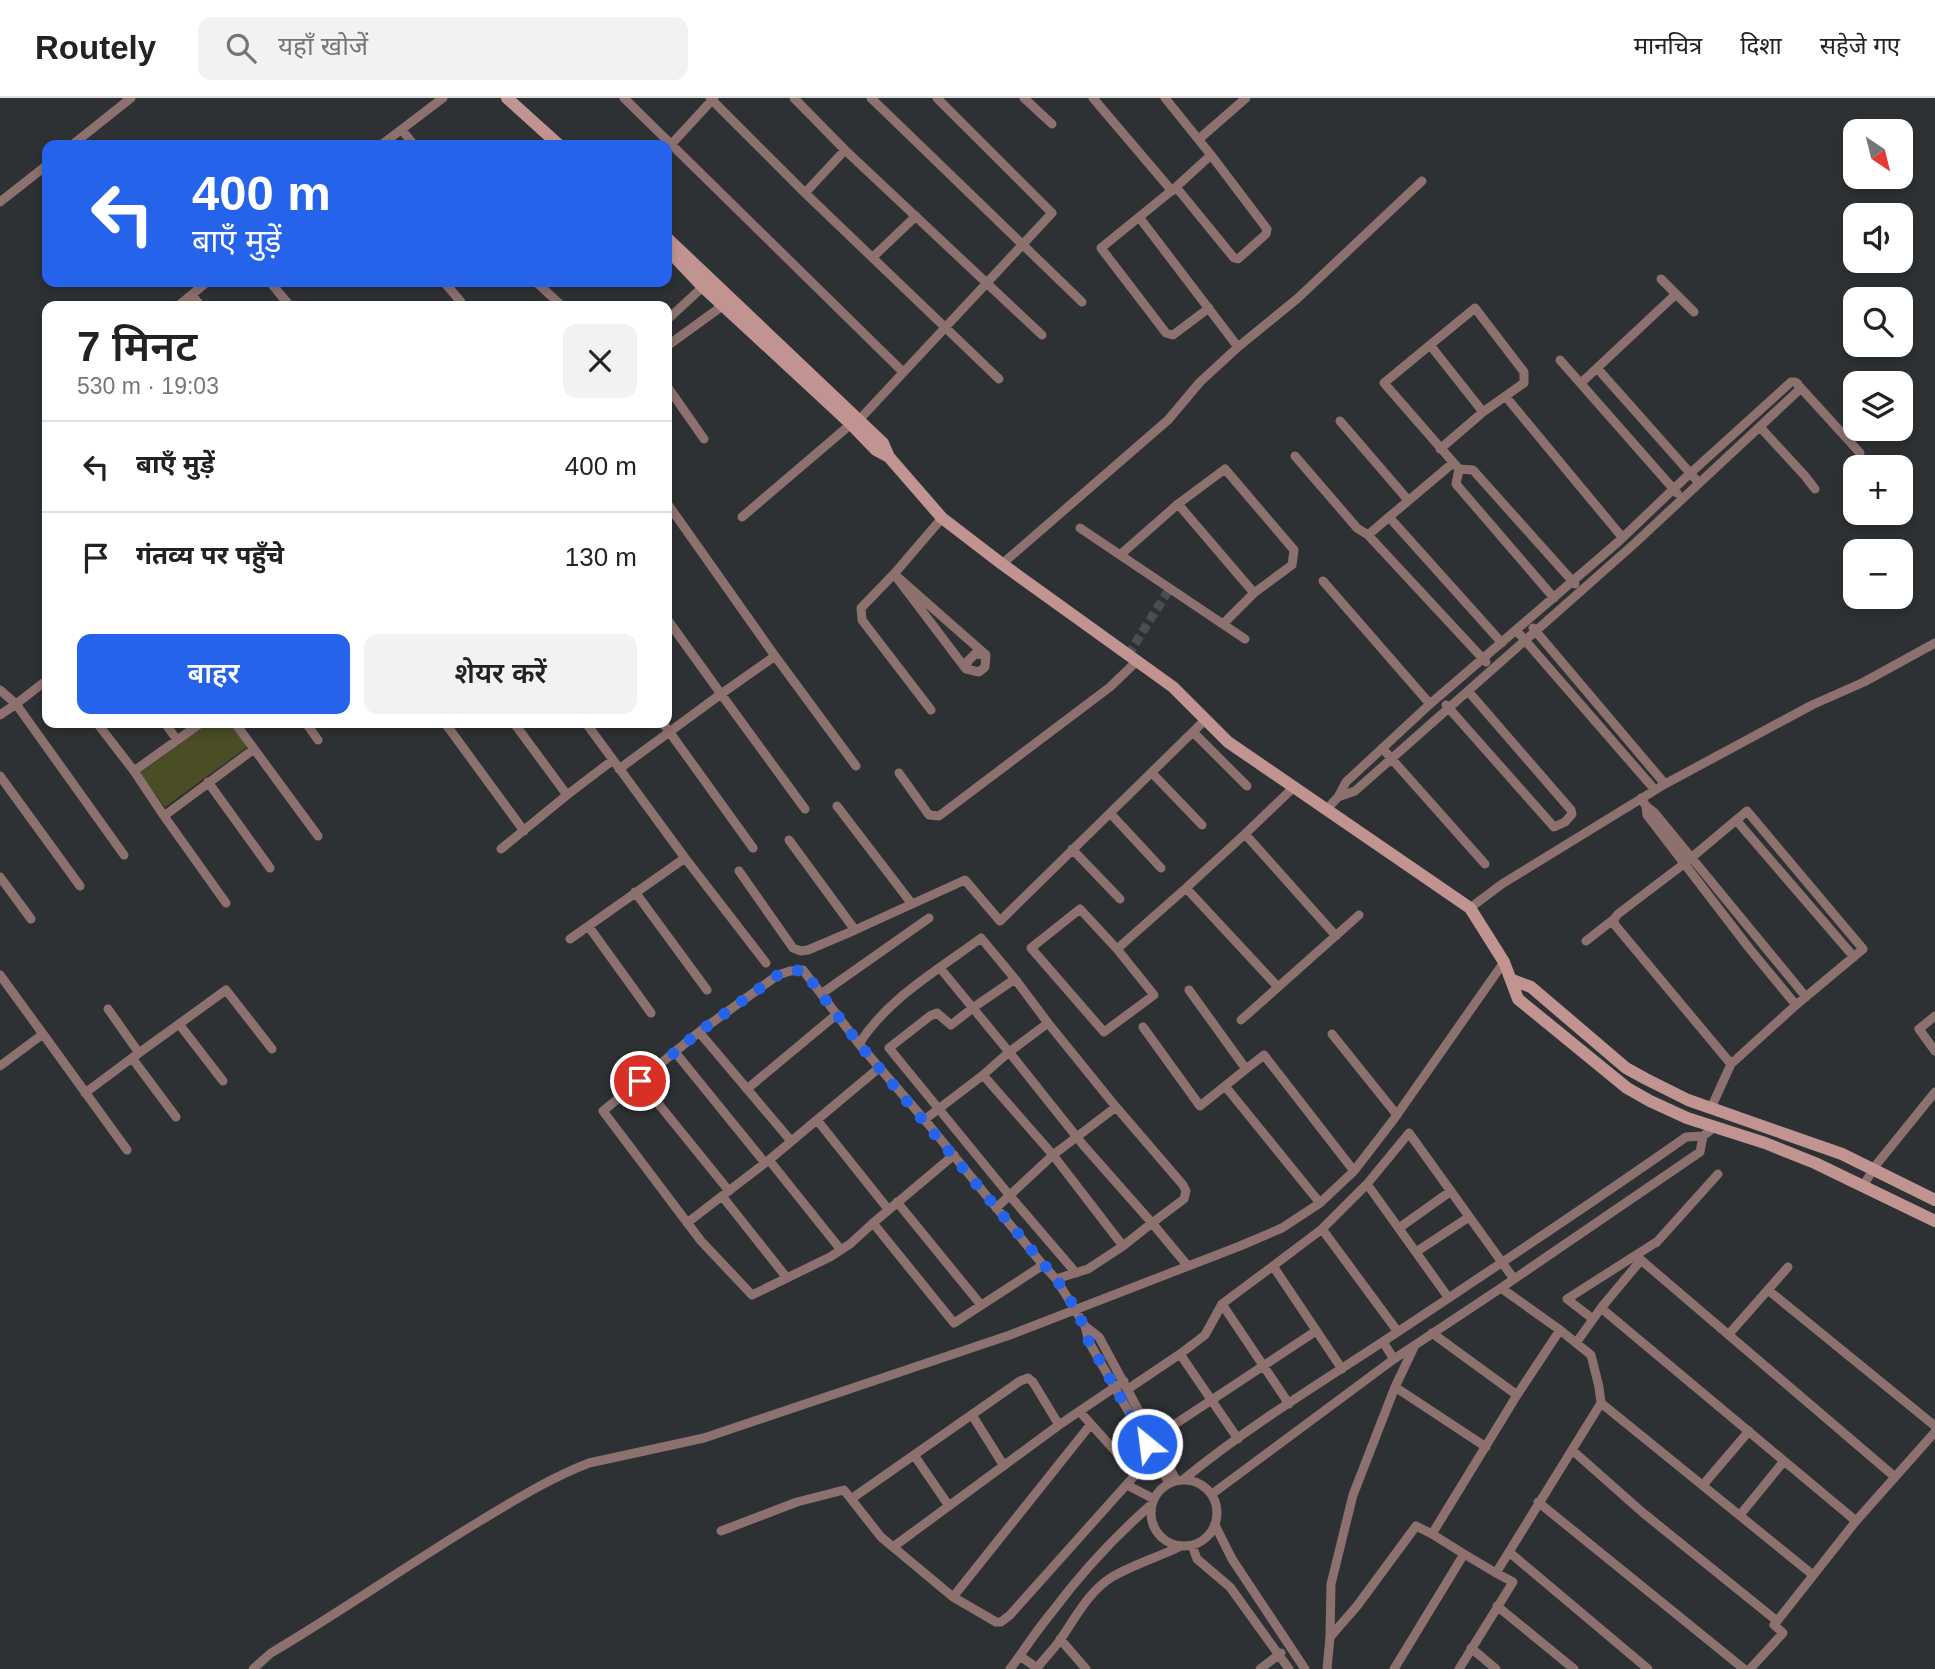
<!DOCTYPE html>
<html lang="hi">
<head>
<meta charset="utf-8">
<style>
	body { margin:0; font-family:Arial,"Noto Sans Devanagari",sans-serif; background:#f2f2f2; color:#222; height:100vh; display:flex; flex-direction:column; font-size:26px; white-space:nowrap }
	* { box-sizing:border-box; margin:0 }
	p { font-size:23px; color:#767676 }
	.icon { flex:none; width:38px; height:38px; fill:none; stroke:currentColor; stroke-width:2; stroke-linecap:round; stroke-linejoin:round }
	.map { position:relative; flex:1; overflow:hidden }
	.side { position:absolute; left:42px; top:203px; width:630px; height:427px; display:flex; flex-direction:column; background:#fff; border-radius:14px; box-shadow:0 4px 10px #0003 }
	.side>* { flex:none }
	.top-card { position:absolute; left:42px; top:42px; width:630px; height:147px; border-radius:14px; box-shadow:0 4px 10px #0003; background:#2563eb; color:#fff; overflow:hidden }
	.needle { width:46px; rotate:145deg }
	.controls { position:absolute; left:1843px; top:21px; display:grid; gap:14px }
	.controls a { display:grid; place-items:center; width:70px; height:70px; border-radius:14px; background:#fff; box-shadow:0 4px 10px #0003; font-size:35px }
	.pin { position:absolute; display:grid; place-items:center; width:60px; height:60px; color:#fff; margin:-30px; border:4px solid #fff; border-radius:50%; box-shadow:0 2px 7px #0007 }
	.me { position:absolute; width:77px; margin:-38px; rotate:331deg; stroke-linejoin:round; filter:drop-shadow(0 0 5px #0008) }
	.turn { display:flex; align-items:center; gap:24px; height:147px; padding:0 35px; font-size:32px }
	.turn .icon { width:91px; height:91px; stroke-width:2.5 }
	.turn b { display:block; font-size:49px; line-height:60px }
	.round { display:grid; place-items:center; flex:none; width:74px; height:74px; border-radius:14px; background:#f2f2f2 }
	.headline { display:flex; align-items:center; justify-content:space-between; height:119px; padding:0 35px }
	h1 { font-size:42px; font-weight:600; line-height:52px }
	.action { display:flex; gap:14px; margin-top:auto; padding:14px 35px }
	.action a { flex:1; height:80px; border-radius:14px; background:#2563eb; color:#fff; font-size:28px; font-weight:600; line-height:80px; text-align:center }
	.action a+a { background:#f2f2f2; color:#222 }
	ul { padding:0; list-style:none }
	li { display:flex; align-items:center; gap:21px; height:91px; padding:0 35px; border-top:2px solid #e0e0e0 }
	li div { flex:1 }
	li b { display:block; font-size:26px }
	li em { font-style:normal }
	header { display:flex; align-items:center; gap:42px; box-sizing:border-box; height:98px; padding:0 35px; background:#fff; border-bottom:2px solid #e0e0e0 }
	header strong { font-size:33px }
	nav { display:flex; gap:38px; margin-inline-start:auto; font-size:24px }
	.search { width:490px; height:63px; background:#f2f2f2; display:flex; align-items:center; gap:18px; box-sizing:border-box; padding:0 24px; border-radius:14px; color:#767676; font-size:26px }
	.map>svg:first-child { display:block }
	.green { fill:#4b4d25 }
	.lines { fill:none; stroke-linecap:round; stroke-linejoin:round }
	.street-tunnel { stroke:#4b4e51; stroke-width:9; stroke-dasharray:9 4.5; stroke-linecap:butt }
	.street { stroke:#8d716e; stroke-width:9 }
	.secondary { stroke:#c19491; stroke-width:12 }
	.route { stroke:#2563eb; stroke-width:12; stroke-dasharray:0 21.6 }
</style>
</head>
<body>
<header>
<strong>Routely</strong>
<div class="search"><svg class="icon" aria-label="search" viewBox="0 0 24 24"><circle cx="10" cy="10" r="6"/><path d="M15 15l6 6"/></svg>यहाँ खोजें</div>
<nav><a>मानचित्र</a><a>दिशा</a><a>सहेजे गए</a></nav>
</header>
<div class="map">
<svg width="1935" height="1571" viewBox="0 0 1935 1571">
	<rect width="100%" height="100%" fill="#2e3134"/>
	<path class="green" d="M209,625H230L247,649L165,709L140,675Z"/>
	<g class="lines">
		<path class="street-tunnel" d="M1128,557L1170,490"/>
		<path class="street" d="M624,0L903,274
			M710,0L805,95L999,281
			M794,0L845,52L1042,237
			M871,0L1082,204
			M1024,0L1052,26
			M1093,0L1172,93
			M1165,0L1211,57L1176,89L1101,150L1166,235L1173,237L1209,210
			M402,32L414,47
			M1199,41L1246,0
			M72,47L131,0
			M381,47L443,0
			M667,51L714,0
			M1176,89L1234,160L1238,161L1266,136L1267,131L1211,57
			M805,95L845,52
			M0,104L47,67
			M1139,119L1238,249
			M873,159L916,118
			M1661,181L1694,214
			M270,184L290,208
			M444,184L461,204
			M536,184L562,208
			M192,197L201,208
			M178,208L207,184
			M667,222L707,185
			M1430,247L1475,210L1524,274V285L1483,314L1430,247L1384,285L1459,371L1473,372L1575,486
			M667,248L725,206
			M1560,262L1677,395
			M1597,270L1699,385
			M1581,285L1676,196
			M667,288L704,341
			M1800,289L1860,355
			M1506,299L1622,439
			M859,322L1052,115L937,0
			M1340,323L1408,402
			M1760,329L1805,378L1815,391
			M1440,351L1483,314
			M1295,358L1357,430L1368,437
			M1459,371L1456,386L1554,500
			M667,405L775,558L721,596L667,521
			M742,419L851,326
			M1389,419L1453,365
			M1080,430L1245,541
			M1120,457L1178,406L1254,495L1292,467L1294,452L1225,371L1178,406
			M1002,466L1168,322L1200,284L1238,249L1298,200L1422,83
			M894,476L986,557L985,569L979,574L966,571Z
			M1323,483L1430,606
			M1223,526L1254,495
			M1533,530L1665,686
			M1516,532L1655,692
			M775,558L856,668
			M1486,564L1368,437L1389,419L1502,545
			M966,571L968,563L975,556L984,557
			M0,592L16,606L47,582
			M1446,607L1554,729L1565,724L1572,716L1571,712L1468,593
			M931,612L862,522L861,510L894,476L942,420
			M0,617L16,606L124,757
			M97,625L134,673L201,625
			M165,625L177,642
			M235,625L318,738
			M306,625L318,642
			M445,625L524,733
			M586,625L685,760
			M663,625L753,750
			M1193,634L1247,688
			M1382,650L1485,766
			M619,671L721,596L805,711
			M134,673L164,718
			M899,675L929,717L939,718L1110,589L1137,563
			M1152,675L1202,727
			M0,678L80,788
			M208,684L270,770
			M567,697L613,662
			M1641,700L1646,708L1647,717L1749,850L1796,907
			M837,708L912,806L965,782L1000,823L1205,622
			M1646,708L1654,714L1806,899
			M1326,712L1338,699L1346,684L1430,606L1618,444L1684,381L1791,284H1795L1798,286L1799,292L1634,446L1355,693L1338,699
			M1110,715L1161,770
			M1736,722L1854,859
			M1245,736L1294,689
			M789,742L855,832L912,806
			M501,751L567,697L514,625
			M1072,751L1120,801
			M739,773L793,850L801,853L808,852L855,832
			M0,779L31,821
			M1186,790L1245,736L1336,838
			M635,794L707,892
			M226,805L164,718L254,651
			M1470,810L1502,786L1665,686L1812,607L1864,584L1935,545
			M1080,811L1117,851L1154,897L1104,934L1031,850Z
			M589,829L651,915
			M570,841L685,760L766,865
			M1586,843L1614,821
			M1117,851L1186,790L1278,889
			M0,877L43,936L0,968
			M1015,881L974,909L951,927L937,915L930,918L889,950L1010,1098L1076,1175
			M1189,892L1246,971L1264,957L1354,1073L1320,1105
			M821,896L929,820
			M108,911L139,955
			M1935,918L1919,931L1935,953
			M1241,922L1359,817
			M1048,925L1116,1009L1183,1087L1186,1093L1184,1101L1152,1125L1084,1048L1009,954L1048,925L1015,881L981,840C938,872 888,900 859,946L929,1027L1043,1167L1056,1181L1085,1228L1089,1244L1169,1385
			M179,926L223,983
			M699,934L791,1043
			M43,936L127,1052
			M1332,936L1397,1017
			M859,946L803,872L790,873L778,877L699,934L603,1013L701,1143L752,1197L830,1159L850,1146L873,1125
			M675,954L765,1065
			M132,960L226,892L272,951
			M983,977L1053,1057L1123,1148L1152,1125L1187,1167
			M640,983L729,1093
			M1225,988L1246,971
			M747,991L837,916
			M85,995L132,960L176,1019
			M1711,1010L1731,966L1615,827L1614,821L1618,816L1685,765L1747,713L1863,851L1796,907L1731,966
			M817,1022L888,1111
			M924,1022L983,977L1009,954L940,870
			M954,1057L873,1125L954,1225L1043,1167
			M769,1062L880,969
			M1354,1073L1394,1021L1504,864
			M1863,1088L1876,1067L1935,994
			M722,1098L769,1062L841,1152
			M897,1104L981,1207
			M996,1110L1053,1057L1116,1009
			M687,1125L722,1098L787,1180
			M1399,1130L1451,1093
			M1322,1131L1367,1086
			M1656,1145L1718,1076
			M1416,1154L1469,1119
			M1273,1168L1222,1206L1289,1306
			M1056,1181L1088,1171L1123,1148
			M1768,1192L1935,1328
			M1448,1199L1367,1086L1409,1035L1514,1181
			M1222,1206L1205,1237L1180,1256L1238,1341
			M1601,1210L1641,1162L1895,1379
			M1593,1221L1567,1201L1658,1143
			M1085,1228L1099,1239L1176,1382
			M1432,1235L1517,1297
			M1729,1236L1788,1169
			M1383,1244L1394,1261
			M1576,1245L1601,1210L1856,1423
			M1415,1247L1395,1289L1353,1397L1331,1486L1330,1539L1357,1508L1416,1428L1432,1436L1517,1297L1560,1232L1501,1190
			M1342,1271L1273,1168L1322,1131L1398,1234
			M1395,1289L1486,1349
			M1128,1291L1180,1256
			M1601,1305L1813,1477
			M972,1317L1004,1368
			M1154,1340L1316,1233
			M1572,1352L1642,1414L1777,1523
			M914,1357L949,1408
			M1184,1381C1251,1326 1327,1281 1399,1233C1495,1169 1591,1106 1686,1039L1703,1038L1715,1029
			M1151 1415a33 33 0 1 1 66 0a33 33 0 1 1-66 0Z
			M1127,1387L1154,1401
			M1703,1387L1749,1333
			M1212,1396L1394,1261L1501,1190L1700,1054L1703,1038
			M851,1401L1020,1283L1028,1280L1033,1284L1059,1327
			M1538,1404L1744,1571
			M1740,1417L1784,1363
			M1215,1427L1232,1461L1305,1571
			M721,1433L797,1404L844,1392L881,1439L893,1449L1059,1327L1124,1283
			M1432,1436L1464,1456
			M1192,1447L1197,1461L1230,1489L1289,1571
			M893,1449L953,1499L996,1524H1001L1010,1517L1136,1376L1080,1314
			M1509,1454L1648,1571
			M953,1499L1091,1326
			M1497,1508L1574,1571
			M1060,1541L1086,1571
			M1471,1550L1496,1571
			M1020,1558L1037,1570
			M253,1571L271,1555C342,1513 409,1466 480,1423C515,1402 550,1380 589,1365L704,1340L1010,1237L1240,1148L1282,1130L1320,1105L1225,988L1200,1008L1143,929
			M1010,1571C1024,1552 1037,1532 1052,1514C1082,1474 1114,1439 1152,1406
			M1036,1571C1044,1561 1053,1552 1060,1542C1076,1519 1088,1494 1112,1479C1134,1466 1159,1459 1181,1448
			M1260,1571L1281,1555
			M1327,1571L1330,1539
			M1394,1571L1464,1456L1496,1475L1601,1305L1599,1289L1591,1257L1560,1232
			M1459,1571L1513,1484L1496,1475
			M1750,1571L1783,1535L1774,1527L1856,1423L1935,1334"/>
		<path class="secondary" d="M507,0L559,47
			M667,140L883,345L889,359L942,420L1002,466L1173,589L1228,644L1470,810L1504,864L1518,901L1627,990L1650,1003L1687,1020L1765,1045L1815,1065L1935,1123
			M667,151L703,189L851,326L876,352L889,359
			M1512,882L1531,889L1626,970L1646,981L1688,1002L1842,1056L1935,1102"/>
	</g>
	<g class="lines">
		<path class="route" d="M640,983L699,934L778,877L790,873L803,872L859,946L1056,1181C1070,1201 1083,1221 1089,1244L1147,1346"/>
	</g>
</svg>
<div class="controls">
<a><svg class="needle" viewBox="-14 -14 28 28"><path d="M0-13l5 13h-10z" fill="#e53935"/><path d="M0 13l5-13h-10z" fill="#767676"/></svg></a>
<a><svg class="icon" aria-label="sound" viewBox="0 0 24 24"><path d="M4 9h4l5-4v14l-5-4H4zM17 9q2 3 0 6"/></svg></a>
<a><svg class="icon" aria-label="search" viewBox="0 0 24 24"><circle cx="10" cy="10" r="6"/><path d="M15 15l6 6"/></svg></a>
<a><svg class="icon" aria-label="layers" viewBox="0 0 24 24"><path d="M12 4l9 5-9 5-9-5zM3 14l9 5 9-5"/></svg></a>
<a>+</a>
<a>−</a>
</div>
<div class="pin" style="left:640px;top:983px;background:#d93025"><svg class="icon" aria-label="arrive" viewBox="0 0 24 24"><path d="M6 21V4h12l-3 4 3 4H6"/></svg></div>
<svg class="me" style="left:1147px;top:1346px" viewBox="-20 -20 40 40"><circle r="17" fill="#2563eb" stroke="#fff" stroke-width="3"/><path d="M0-11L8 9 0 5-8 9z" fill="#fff"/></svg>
<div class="top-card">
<div class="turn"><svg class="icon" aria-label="left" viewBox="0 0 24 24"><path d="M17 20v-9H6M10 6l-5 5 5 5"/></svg><div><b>400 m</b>बाएँ मुड़ें</div></div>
</div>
<section class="side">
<div class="headline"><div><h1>7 मिनट</h1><p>530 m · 19:03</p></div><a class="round"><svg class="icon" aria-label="close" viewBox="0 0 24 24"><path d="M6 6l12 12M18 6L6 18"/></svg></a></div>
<ul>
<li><svg class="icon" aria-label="left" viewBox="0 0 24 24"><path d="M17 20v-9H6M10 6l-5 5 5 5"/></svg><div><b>बाएँ मुड़ें</b></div><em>400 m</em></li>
<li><svg class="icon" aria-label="arrive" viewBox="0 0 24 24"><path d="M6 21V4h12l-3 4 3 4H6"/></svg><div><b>गंतव्य पर पहुँचे</b></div><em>130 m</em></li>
</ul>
<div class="action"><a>बाहर</a><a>शेयर करें</a></div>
</section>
</div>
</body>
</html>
